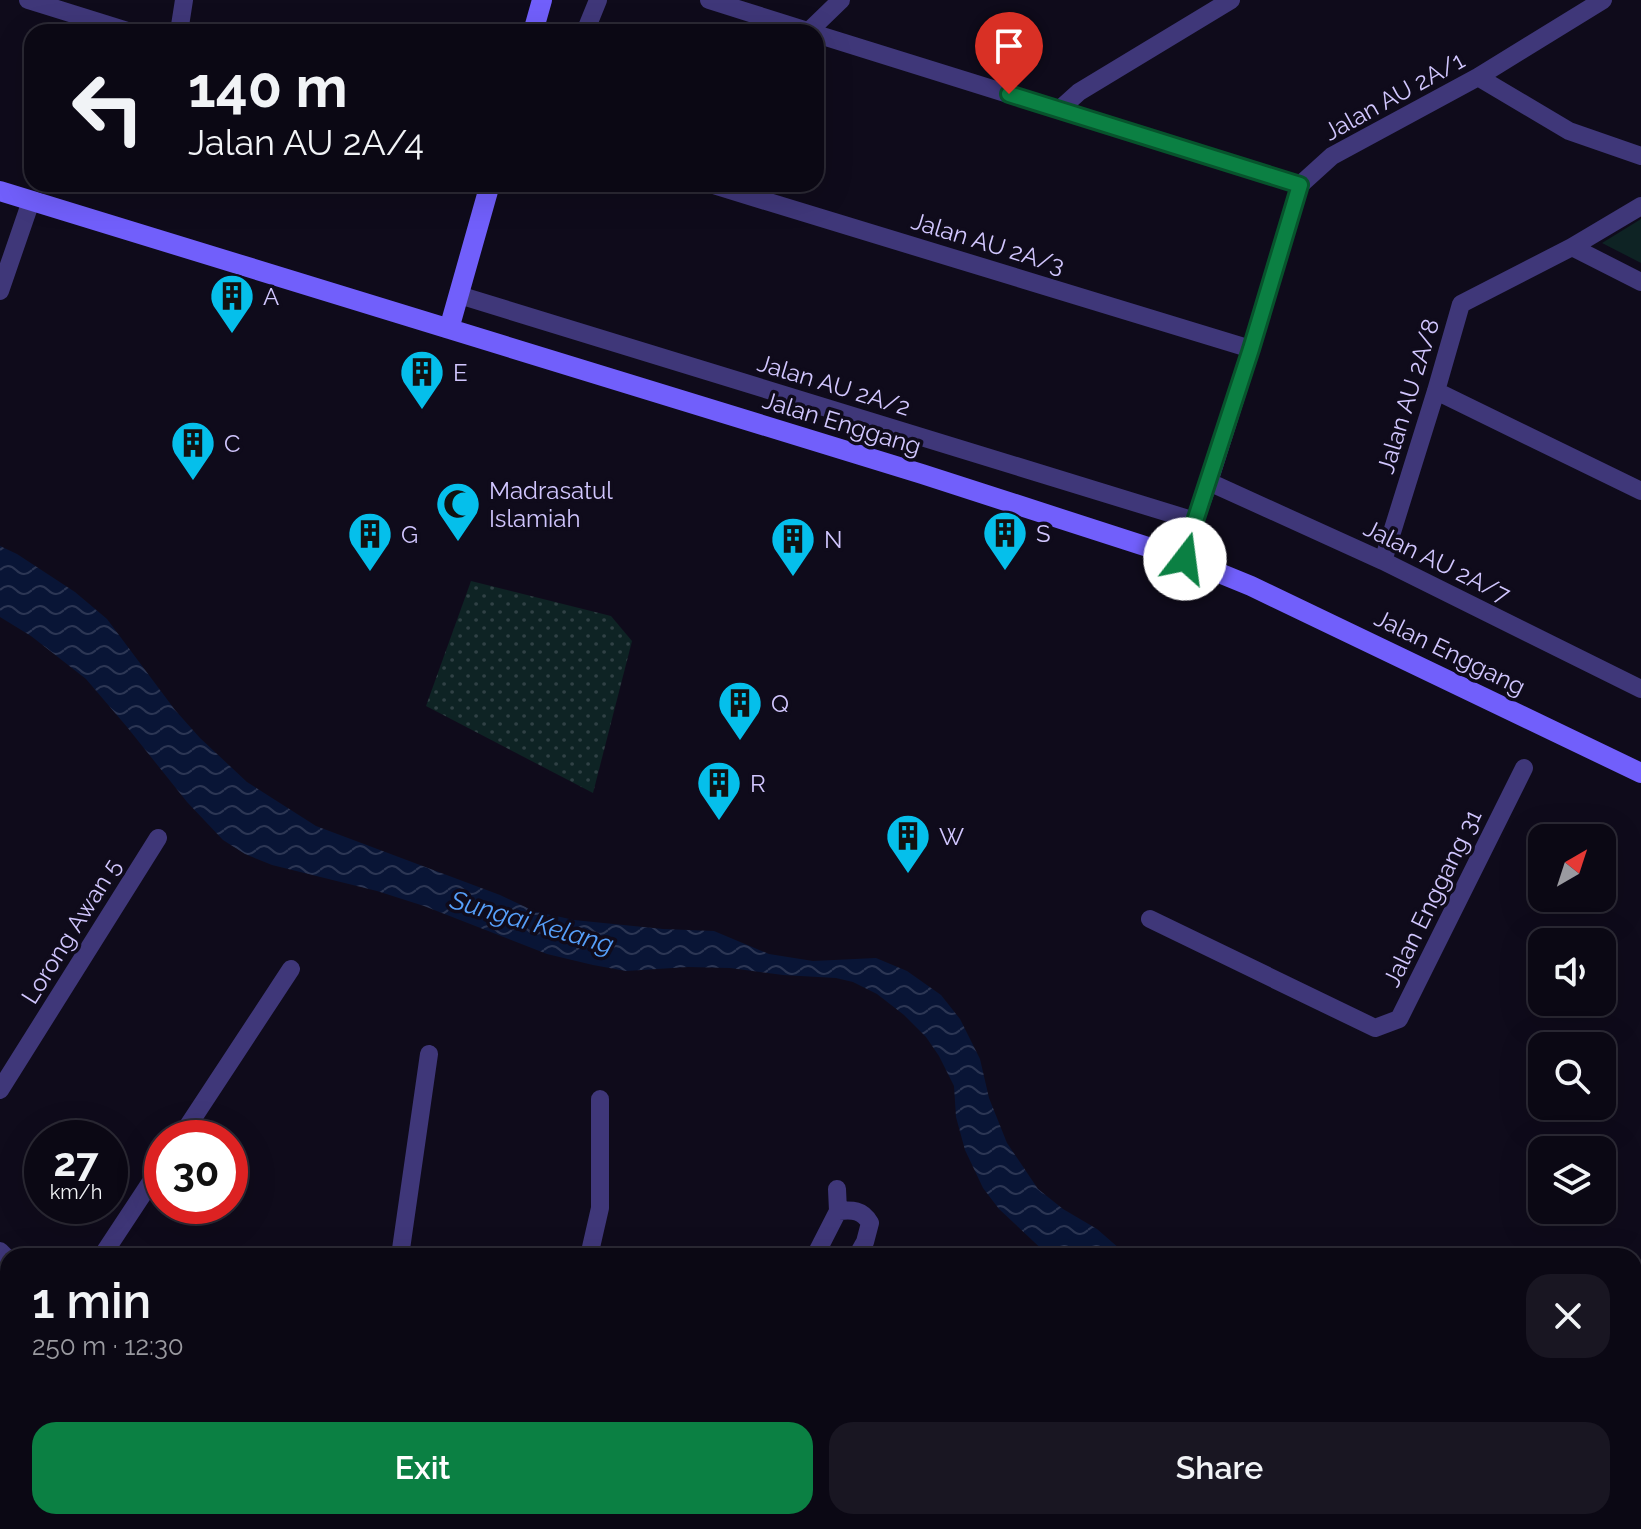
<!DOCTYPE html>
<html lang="en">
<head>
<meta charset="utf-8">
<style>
	body { margin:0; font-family:Raleway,sans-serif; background:#191622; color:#f1f3f6; height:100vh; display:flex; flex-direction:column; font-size:30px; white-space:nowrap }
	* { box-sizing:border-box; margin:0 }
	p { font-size:26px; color:#9a9aa0 }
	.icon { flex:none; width:44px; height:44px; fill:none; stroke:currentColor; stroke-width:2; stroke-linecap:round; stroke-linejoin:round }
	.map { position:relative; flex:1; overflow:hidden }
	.details { position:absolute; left:0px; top:1248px; width:1642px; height:282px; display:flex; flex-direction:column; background:#0b0814; border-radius:24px 24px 0 0; box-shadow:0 8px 32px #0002,0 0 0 2px #2b2934 }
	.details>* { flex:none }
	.hud { position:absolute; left:24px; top:24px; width:800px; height:168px; border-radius:24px; box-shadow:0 8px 32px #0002,0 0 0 2px #2b2934; background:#0b0814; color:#f1f3f6; overflow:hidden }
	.needle { width:52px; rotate:39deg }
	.fabs { position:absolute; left:1528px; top:824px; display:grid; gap:16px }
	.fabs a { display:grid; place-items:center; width:88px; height:88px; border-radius:16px; background:#0b0814; box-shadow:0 8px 32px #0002,0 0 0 2px #2b2934; font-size:40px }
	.speed { position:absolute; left:24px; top:1120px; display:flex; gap:16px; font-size:40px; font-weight:700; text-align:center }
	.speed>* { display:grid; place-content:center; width:104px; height:104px; border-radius:50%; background:#0b0814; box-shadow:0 8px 32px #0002,0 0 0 2px #2b2934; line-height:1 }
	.speed small { font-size:20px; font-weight:400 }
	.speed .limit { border:12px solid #d22; background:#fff; color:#111 }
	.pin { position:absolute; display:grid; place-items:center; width:68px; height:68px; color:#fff; margin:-82px -34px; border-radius:50% 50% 50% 0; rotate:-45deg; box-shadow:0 0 8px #0007 }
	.pin .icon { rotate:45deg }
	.me { position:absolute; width:88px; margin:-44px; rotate:15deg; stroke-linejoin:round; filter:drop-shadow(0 0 6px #0008) }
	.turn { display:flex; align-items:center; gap:28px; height:168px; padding:0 32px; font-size:36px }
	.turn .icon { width:104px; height:104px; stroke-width:2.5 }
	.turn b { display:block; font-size:56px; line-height:68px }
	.round { display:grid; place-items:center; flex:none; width:84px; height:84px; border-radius:24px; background:#191622 }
	.head { display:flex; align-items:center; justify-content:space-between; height:136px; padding:0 32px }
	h1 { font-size:48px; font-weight:600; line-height:60px }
	.primary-button { display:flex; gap:16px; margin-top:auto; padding:16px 32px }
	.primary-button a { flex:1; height:92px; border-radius:24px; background:#0b8043; color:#fff; font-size:32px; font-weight:600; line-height:92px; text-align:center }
	.primary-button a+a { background:#191622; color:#f1f3f6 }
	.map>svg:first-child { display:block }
	.grass { fill:url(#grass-dots) }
	.park { fill:#0e2324 }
	.water { fill:url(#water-waves) }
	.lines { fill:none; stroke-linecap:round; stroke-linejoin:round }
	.street { stroke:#3f3779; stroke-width:18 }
	.secondary { stroke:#715ffb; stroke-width:20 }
	.route-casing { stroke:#07532c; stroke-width:20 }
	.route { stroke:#0b8043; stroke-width:14 }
	.labels { text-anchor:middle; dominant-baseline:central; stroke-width:7; stroke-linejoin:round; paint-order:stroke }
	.street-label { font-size:24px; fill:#d1c6fe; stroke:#0f0b1b }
	.poi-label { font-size:24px; fill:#d1c6fe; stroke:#0f0b1b; text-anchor:start }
	.water-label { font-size:26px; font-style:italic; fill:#57a0fb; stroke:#0f0b1b }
</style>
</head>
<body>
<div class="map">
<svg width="1641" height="1529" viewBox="0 0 1641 1529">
	<defs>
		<pattern id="grass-dots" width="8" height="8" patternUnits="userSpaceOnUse" patternTransform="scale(2)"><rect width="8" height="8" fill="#0e2324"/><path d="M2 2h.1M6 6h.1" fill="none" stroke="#304145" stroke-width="1.8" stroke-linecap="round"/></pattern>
		<pattern id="water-waves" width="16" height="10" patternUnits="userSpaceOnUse" patternTransform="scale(2)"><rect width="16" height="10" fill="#091536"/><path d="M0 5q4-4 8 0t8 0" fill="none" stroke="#2c3654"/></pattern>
	</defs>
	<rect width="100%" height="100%" fill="#0f0b1b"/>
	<path class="grass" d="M471,581L611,616L632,641L593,793L426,706Z"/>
	<path class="park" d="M1641,219V263L1602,243Z
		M244,1522H662L656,1529H248Z"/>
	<path class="water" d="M0,546L17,554L75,592L107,619L175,710L200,738L247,782L316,826L500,895L536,912L556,916L574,920L663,929L714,931L769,954L813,961L876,958L907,971L941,995L960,1019L980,1059L989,1098L1007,1143L1038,1189L1063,1209L1097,1229L1128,1256H1049L999,1209L983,1188L965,1150L956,1117L954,1086L939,1056L926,1037L904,1015L877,994L853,982L836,978L783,975L730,968L688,967L626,971L593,965L547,954L424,906L377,891L272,865L245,854L223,840L187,802L127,727L86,679L31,636L0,617Z"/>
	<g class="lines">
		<path class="street" d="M28,0L131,32
			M709,0L811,32
			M809,31L841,0
			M179,32L184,0
			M585,32L598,0
			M816,34L1300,185
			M1478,77L1569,131L1641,156
			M1059,110L1079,92L1231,0
			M710,184L1251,349
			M1572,247L1641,282
			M0,291L31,201
			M459,295L1195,521
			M1436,391L1641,491
			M1209,482L1383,561L1641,689
			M1185,559L1195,521L1209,482L1251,349L1300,185L1332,156L1478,77L1603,0
			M1383,561L1436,391L1461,304L1572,247L1641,206
			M1150,919L1375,1028L1399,1019L1524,768
			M0,1090L158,838
			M180,1138L291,969
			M838,1211C852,1210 862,1209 870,1223L865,1242L857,1256
			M0,1251L8,1259
			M102,1256L162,1165
			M400,1256L429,1054
			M589,1256L600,1208V1099
			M815,1256L838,1211L837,1189
			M0,1449L8,1445
			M234,1522L239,1529
			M910,1522L923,1529
			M193,1529L204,1522
			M672,1529L679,1522
			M1115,1529L1121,1522"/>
		<path class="secondary" d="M533,32L542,0
			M0,191L922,474L1185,559L1251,586L1641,773
			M449,329L490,184"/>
	</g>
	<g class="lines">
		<g class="route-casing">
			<path id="route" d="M1009,94L1300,185L1251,349L1195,521L1185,559"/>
		</g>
		<use href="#route" class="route"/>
	</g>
	<defs>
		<g id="building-pin" transform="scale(2.3)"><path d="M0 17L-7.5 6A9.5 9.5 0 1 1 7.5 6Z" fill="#05bfeb" stroke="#0f0b1b"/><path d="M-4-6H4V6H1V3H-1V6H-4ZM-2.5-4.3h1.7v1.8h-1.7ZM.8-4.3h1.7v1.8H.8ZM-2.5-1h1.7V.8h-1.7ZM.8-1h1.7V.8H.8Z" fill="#111"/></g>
		<g id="mosque-pin" transform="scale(2.3)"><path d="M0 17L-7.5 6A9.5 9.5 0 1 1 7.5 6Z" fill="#05bfeb" stroke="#0f0b1b"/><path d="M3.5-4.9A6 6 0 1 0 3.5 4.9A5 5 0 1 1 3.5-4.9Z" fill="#111"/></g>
	</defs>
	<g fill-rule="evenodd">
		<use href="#building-pin" x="232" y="296"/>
		<use href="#building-pin" x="422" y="372"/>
		<use href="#building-pin" x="193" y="443"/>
		<use href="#mosque-pin" x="458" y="504"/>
		<use href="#building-pin" x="1005" y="533"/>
		<use href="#building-pin" x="370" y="534"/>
		<use href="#building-pin" x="793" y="539"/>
		<use href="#building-pin" x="740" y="703"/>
		<use href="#building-pin" x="719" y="783"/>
		<use href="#building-pin" x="908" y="836"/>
	</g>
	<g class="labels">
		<g class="street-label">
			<text transform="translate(1394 96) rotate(-29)">Jalan AU 2A/1</text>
			<text transform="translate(988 243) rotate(17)">Jalan AU 2A/3</text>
			<text transform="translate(834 385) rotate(17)">Jalan AU 2A/2</text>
			<text transform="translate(1408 396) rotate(-73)">Jalan AU 2A/8</text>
			<text transform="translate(842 423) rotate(17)">Jalan Enggang</text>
			<text transform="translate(1437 561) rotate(26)">Jalan AU 2A/7</text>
			<text transform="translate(1450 652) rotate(26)">Jalan Enggang</text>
			<text transform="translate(1432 898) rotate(-64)">Jalan Enggang 31</text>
			<text transform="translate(71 931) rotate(-58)">Lorong Awan 5</text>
		</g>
		<g class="poi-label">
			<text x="263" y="296">A</text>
			<text x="453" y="372">E</text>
			<text x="224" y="443">C</text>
			<text x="489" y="490">Madrasatul<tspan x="489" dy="28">Islamiah</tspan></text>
			<text x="1036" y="533">S</text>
			<text x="401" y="534">G</text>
			<text x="824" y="539">N</text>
			<text x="771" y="703">Q</text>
			<text x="750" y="783">R</text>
			<text x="939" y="836">W</text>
		</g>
		<g class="water-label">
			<text transform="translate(532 922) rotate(16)">Sungai Kelang</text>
		</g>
	</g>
</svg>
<div class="fabs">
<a><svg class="needle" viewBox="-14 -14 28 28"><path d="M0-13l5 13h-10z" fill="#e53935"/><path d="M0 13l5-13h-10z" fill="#9a9aa0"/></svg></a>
<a><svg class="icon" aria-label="sound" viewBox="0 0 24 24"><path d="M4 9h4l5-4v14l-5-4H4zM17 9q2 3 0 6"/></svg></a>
<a><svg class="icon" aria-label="search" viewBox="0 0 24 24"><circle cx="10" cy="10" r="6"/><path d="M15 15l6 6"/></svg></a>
<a><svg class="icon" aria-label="layers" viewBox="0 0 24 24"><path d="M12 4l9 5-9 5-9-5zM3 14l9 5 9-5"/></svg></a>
</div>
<div class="speed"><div>27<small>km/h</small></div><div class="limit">30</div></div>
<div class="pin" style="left:1009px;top:94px;background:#d93025"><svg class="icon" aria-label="arrive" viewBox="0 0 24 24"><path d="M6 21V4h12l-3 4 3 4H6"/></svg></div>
<svg class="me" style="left:1185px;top:559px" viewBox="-20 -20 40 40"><circle r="19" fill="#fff"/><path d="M0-13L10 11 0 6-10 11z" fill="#0b8043"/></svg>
<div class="hud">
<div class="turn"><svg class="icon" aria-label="left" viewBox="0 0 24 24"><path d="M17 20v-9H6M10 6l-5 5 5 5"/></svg><div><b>140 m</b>Jalan AU 2A/4</div></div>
</div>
<section class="details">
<div class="head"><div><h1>1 min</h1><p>250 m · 12:30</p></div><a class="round"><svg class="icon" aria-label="close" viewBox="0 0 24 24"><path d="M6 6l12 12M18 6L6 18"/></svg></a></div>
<div class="primary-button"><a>Exit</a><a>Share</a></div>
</section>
</div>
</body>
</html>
